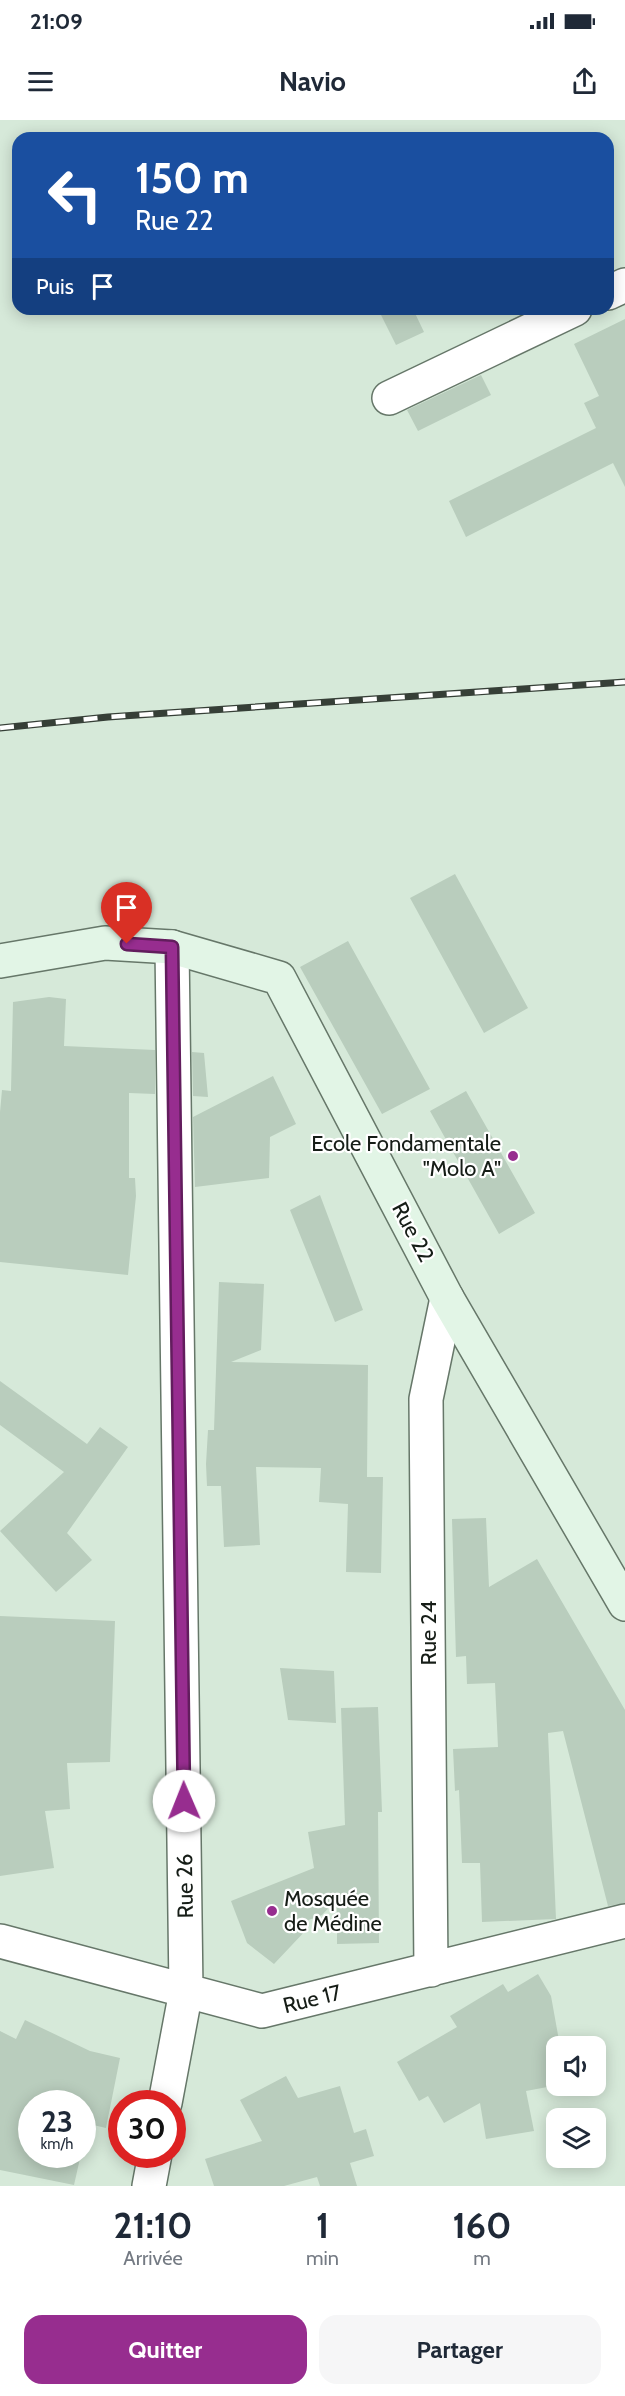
<!DOCTYPE html>
<html lang="fr">
<head>
<meta charset="utf-8">
<style>
	body { margin:0; font-family:Cabin,sans-serif; background:#f6f6f7; color:#1f2937; height:100vh; display:flex; flex-direction:column; font-size:22px; white-space:nowrap }
	* { box-sizing:border-box; margin:0 }
	p { font-size:20px; color:#747a83 }
	.icon { flex:none; width:33px; height:33px; fill:none; stroke:currentColor; stroke-width:2; stroke-linecap:round; stroke-linejoin:round }
	.map { position:relative; height:2066px; overflow:hidden }
	.sheet { display:flex; flex-direction:column; background:#fff; flex:1 }
	.sheet>* { flex:none }
	.hud { position:absolute; left:12px; top:12px; width:602px; height:183px; border-radius:18px; box-shadow:0 3px 15px #0003; background:#1a4fa0; color:#fff; overflow:hidden }
	.tools { position:absolute; left:546px; top:1916px; display:grid; gap:12px }
	.tools a { display:grid; place-items:center; width:60px; height:60px; border-radius:12px; background:#fff; box-shadow:0 3px 15px #0003; font-size:30px }
	.speed { position:absolute; left:18px; top:1970px; display:flex; gap:12px; font-size:30px; font-weight:700; text-align:center }
	.speed>* { display:grid; place-content:center; width:78px; height:78px; border-radius:50%; background:#fff; box-shadow:0 3px 15px #0003; line-height:1 }
	.speed small { font-size:15px; font-weight:400 }
	.speed .limit { border:9px solid #d22; background:#fff; color:#111 }
	.pin { position:absolute; display:grid; place-items:center; width:51px; height:51px; color:#fff; margin:-62px -26px; border-radius:50% 50% 50% 0; rotate:-45deg; box-shadow:0 0 6px #0007 }
	.pin .icon { rotate:45deg }
	.me { position:absolute; width:66px; margin:-33px; rotate:359deg; stroke-linejoin:round; filter:drop-shadow(0 0 4px #0008) }
	.turn { display:flex; align-items:center; gap:21px; height:126px; padding:0 24px; font-size:27px }
	.turn .icon { width:78px; height:78px; stroke-width:2.5 }
	.turn b { display:block; font-size:42px; line-height:51px }
	.then { display:flex; align-items:center; height:57px; padding:0 24px; background:#0003; gap:12px; font-size:22px }
	.eta { display:flex; justify-content:space-evenly; align-items:center; height:102px; text-align:center }
	.eta b { font-size:36px; font-weight:700; line-height:42px }
	.cta { display:flex; gap:12px; margin-top:auto; padding:12px 24px }
	.cta a { flex:1; height:69px; border-radius:18px; background:#972d8f; color:#fff; font-size:24px; font-weight:700; line-height:69px; text-align:center }
	.cta a+a { background:#f6f6f7; color:#1f2937 }
	.status { display:flex; justify-content:space-between; align-items:center; height:42px; padding:0 30px; background:#fff; direction:ltr }
	.status svg { height:16px; fill:currentColor }
	header { display:flex; justify-content:space-between; align-items:center; height:78px; padding:0 24px; background:#fff; font-size:27px; font-weight:700 }
	.map>svg:first-child { display:block }
	.building { fill:#b9cdbd }
	.lines { fill:none; stroke-linecap:round; stroke-linejoin:round }
	.street-casing { stroke:#667769; stroke-width:36 }
	.secondary-casing { stroke:#667769; stroke-width:36 }
	.street { stroke:#fff; stroke-width:33 }
	.secondary { stroke:#e2f5e6; stroke-width:33 }
	.rail-casing { stroke:#363f37; stroke-width:7 }
	.rail { stroke:#fff; stroke-width:4.5; stroke-dasharray:14; stroke-linecap:butt }
	.route-casing { stroke:#621d5d; stroke-width:15 }
	.route { stroke:#972d8f; stroke-width:10 }
	.poi-dot { fill:#972d8f; stroke:#fff; stroke-width:2 }
	.labels { text-anchor:middle; dominant-baseline:central; stroke-width:4.5; stroke-linejoin:round; paint-order:stroke }
	.poi-label { font-size:22px; fill:#161d17; stroke:#fff; text-anchor:end }
	.street-label { font-size:22px; fill:#161d17; stroke:#fff }
</style>
</head>
<body>
<div class="status"><b>21:09</b><svg viewBox="0 0 49 12"><path d="M0 12V9h3v3zM5 12V6h3v6zM10 12V3h3v9zM15 12V0h3v12zM26 1h20v11H26zM47 4h2v5h-2z"/></svg></div>
<header><svg class="icon" aria-label="menu" viewBox="0 0 24 24"><path d="M4 6h16M4 12h16M4 18h16"/></svg>Navio<svg class="icon" aria-label="share" viewBox="0 0 24 24"><path d="M12 15V3M7 8l5-5 5 5M5 13v7h14v-7"/></svg></header>
<div class="map">
<svg width="625" height="2066" viewBox="0 0 625 2066">
	<rect width="100%" height="100%" fill="#d6e9d9"/>
	<path class="building" d="M378,189H413L424,212L396,225Z
		M625,199V367L613,343L466,417L449,381L596,308L584,283L599,276L574,224Z
		M481,255L491,275L418,311L407,290Z
		M455,754L528,888L484,913L410,778Z
		M348,821L430,969L382,994L300,847Z
		M49,877L66,879L64,926L155,930V974L129,973V1058H135L136,1076L128,1155L0,1142V992L2,970L11,971L13,882Z
		M192,932L204,933L208,977L193,976Z
		M273,956L296,1004L270,1017L269,1058L195,1067L193,997Z
		M466,971L535,1093L499,1114L430,991Z
		M320,1075L363,1190L335,1202L290,1090Z
		M219,1162L264,1164L261,1230L231,1242L368,1245L367,1357H383L381,1453L346,1452L348,1384L319,1382L321,1348L256,1347L260,1425L224,1427L221,1366H207L206,1344L208,1310H214Z
		M0,1261L87,1324L100,1307L128,1327L67,1413L92,1440L56,1472L0,1411L64,1352L0,1305Z
		M486,1398L489,1467L537,1439L625,1590V1783L608,1786L563,1611L548,1613L556,1799L482,1802L480,1743H462L459,1670L455,1671L453,1629L498,1627L495,1563L467,1564L466,1536L456,1537L452,1399Z
		M0,1496L115,1501L110,1642L67,1643L70,1689L45,1691L54,1748L0,1756Z
		M280,1548L334,1551L336,1603L288,1600Z
		M378,1587L382,1692H378L379,1823L337,1824V1779L322,1795L306,1801L308,1808L274,1844L247,1823L231,1781L314,1748L308,1712L345,1705L341,1588Z
		M538,1854L551,1876L560,1926H556L558,1965L526,1971L534,2011L486,2019L480,1983L444,2003L428,1976L419,1981L397,1942L457,1907L450,1896L503,1864L508,1872Z
		M25,1900L90,1931L120,1938L106,2008L89,2004L82,2030V1983H32V2034H81L74,2065L0,2050V1911L16,1919Z
		M286,1956L298,1978L340,1966L354,2013L366,2009L374,2036L350,2043L357,2066H320L317,2057L284,2066H214L205,2039L262,2021L240,1980Z"/>
	<g class="lines">
		<g class="street-casing">
			<path id="street" d="M608,173L625,165
				M389,278L575,189
				M0,1821L262,1891L625,1801
				M431,1850L426,1279L447,1178
				M165,1983L186,1871L172,827
				M149,2066L155,2034"/>
		</g>
		<g class="secondary-casing">
			<path id="secondary" d="M0,841L105,823L172,827L279,858L447,1178L625,1484"/>
		</g>
		<use href="#street" class="street"/>
		<use href="#secondary" class="secondary"/>
		<g class="rail-casing">
			<path id="rail" d="M0,608L108,597L625,562"/>
		</g>
		<use href="#rail" class="rail"/>
	</g>
	<g class="lines">
		<g class="route-casing">
			<path id="route" d="M127,824L172,827L184,1681"/>
		</g>
		<use href="#route" class="route"/>
	</g>
	<g class="poi-dot">
		<circle cx="513" cy="1036" r="6"/>
		<circle cx="272" cy="1791" r="6"/>
	</g>
	<g class="labels">
		<g class="poi-label">
			<text x="501" y="1023">Ecole Fondamentale<tspan x="501" dy="25">"Molo A"</tspan></text>
			<text x="284" y="1778" text-anchor="start">Mosquée<tspan x="284" dy="25">de Médine</tspan></text>
		</g>
		<g class="street-label">
			<text transform="translate(413 1112) rotate(62)">Rue 22</text>
			<text transform="translate(428 1513) rotate(-90)">Rue 24</text>
			<text transform="translate(185 1766) rotate(-91)">Rue 26</text>
			<text transform="translate(312 1879) rotate(-14)">Rue 17</text>
		</g>
	</g>
</svg>
<div class="tools">
<a><svg class="icon" aria-label="sound" viewBox="0 0 24 24"><path d="M4 9h4l5-4v14l-5-4H4zM17 9q2 3 0 6"/></svg></a>
<a><svg class="icon" aria-label="layers" viewBox="0 0 24 24"><path d="M12 4l9 5-9 5-9-5zM3 14l9 5 9-5"/></svg></a>
</div>
<div class="speed"><div>23<small>km/h</small></div><div class="limit">30</div></div>
<div class="pin" style="left:127px;top:824px;background:#d93025"><svg class="icon" aria-label="arrive" viewBox="0 0 24 24"><path d="M6 21V4h12l-3 4 3 4H6"/></svg></div>
<svg class="me" style="left:184px;top:1681px" viewBox="-20 -20 40 40"><circle r="19" fill="#fff"/><path d="M0-13L10 11 0 6-10 11z" fill="#972d8f"/></svg>
<div class="hud">
<div class="turn"><svg class="icon" aria-label="left" viewBox="0 0 24 24"><path d="M17 20v-9H6M10 6l-5 5 5 5"/></svg><div><b>150 m</b>Rue 22</div></div>
<div class="then">Puis<svg class="icon" aria-label="arrive" viewBox="0 0 24 24"><path d="M6 21V4h12l-3 4 3 4H6"/></svg></div>
</div>
</div>
<section class="sheet">
<div class="eta">
<div><b>21:10</b><p>Arrivée</p></div>
<div><b>1</b><p>min</p></div>
<div><b>160</b><p>m</p></div>
</div>
<div class="cta"><a>Quitter</a><a>Partager</a></div>
</section>
</body>
</html>
